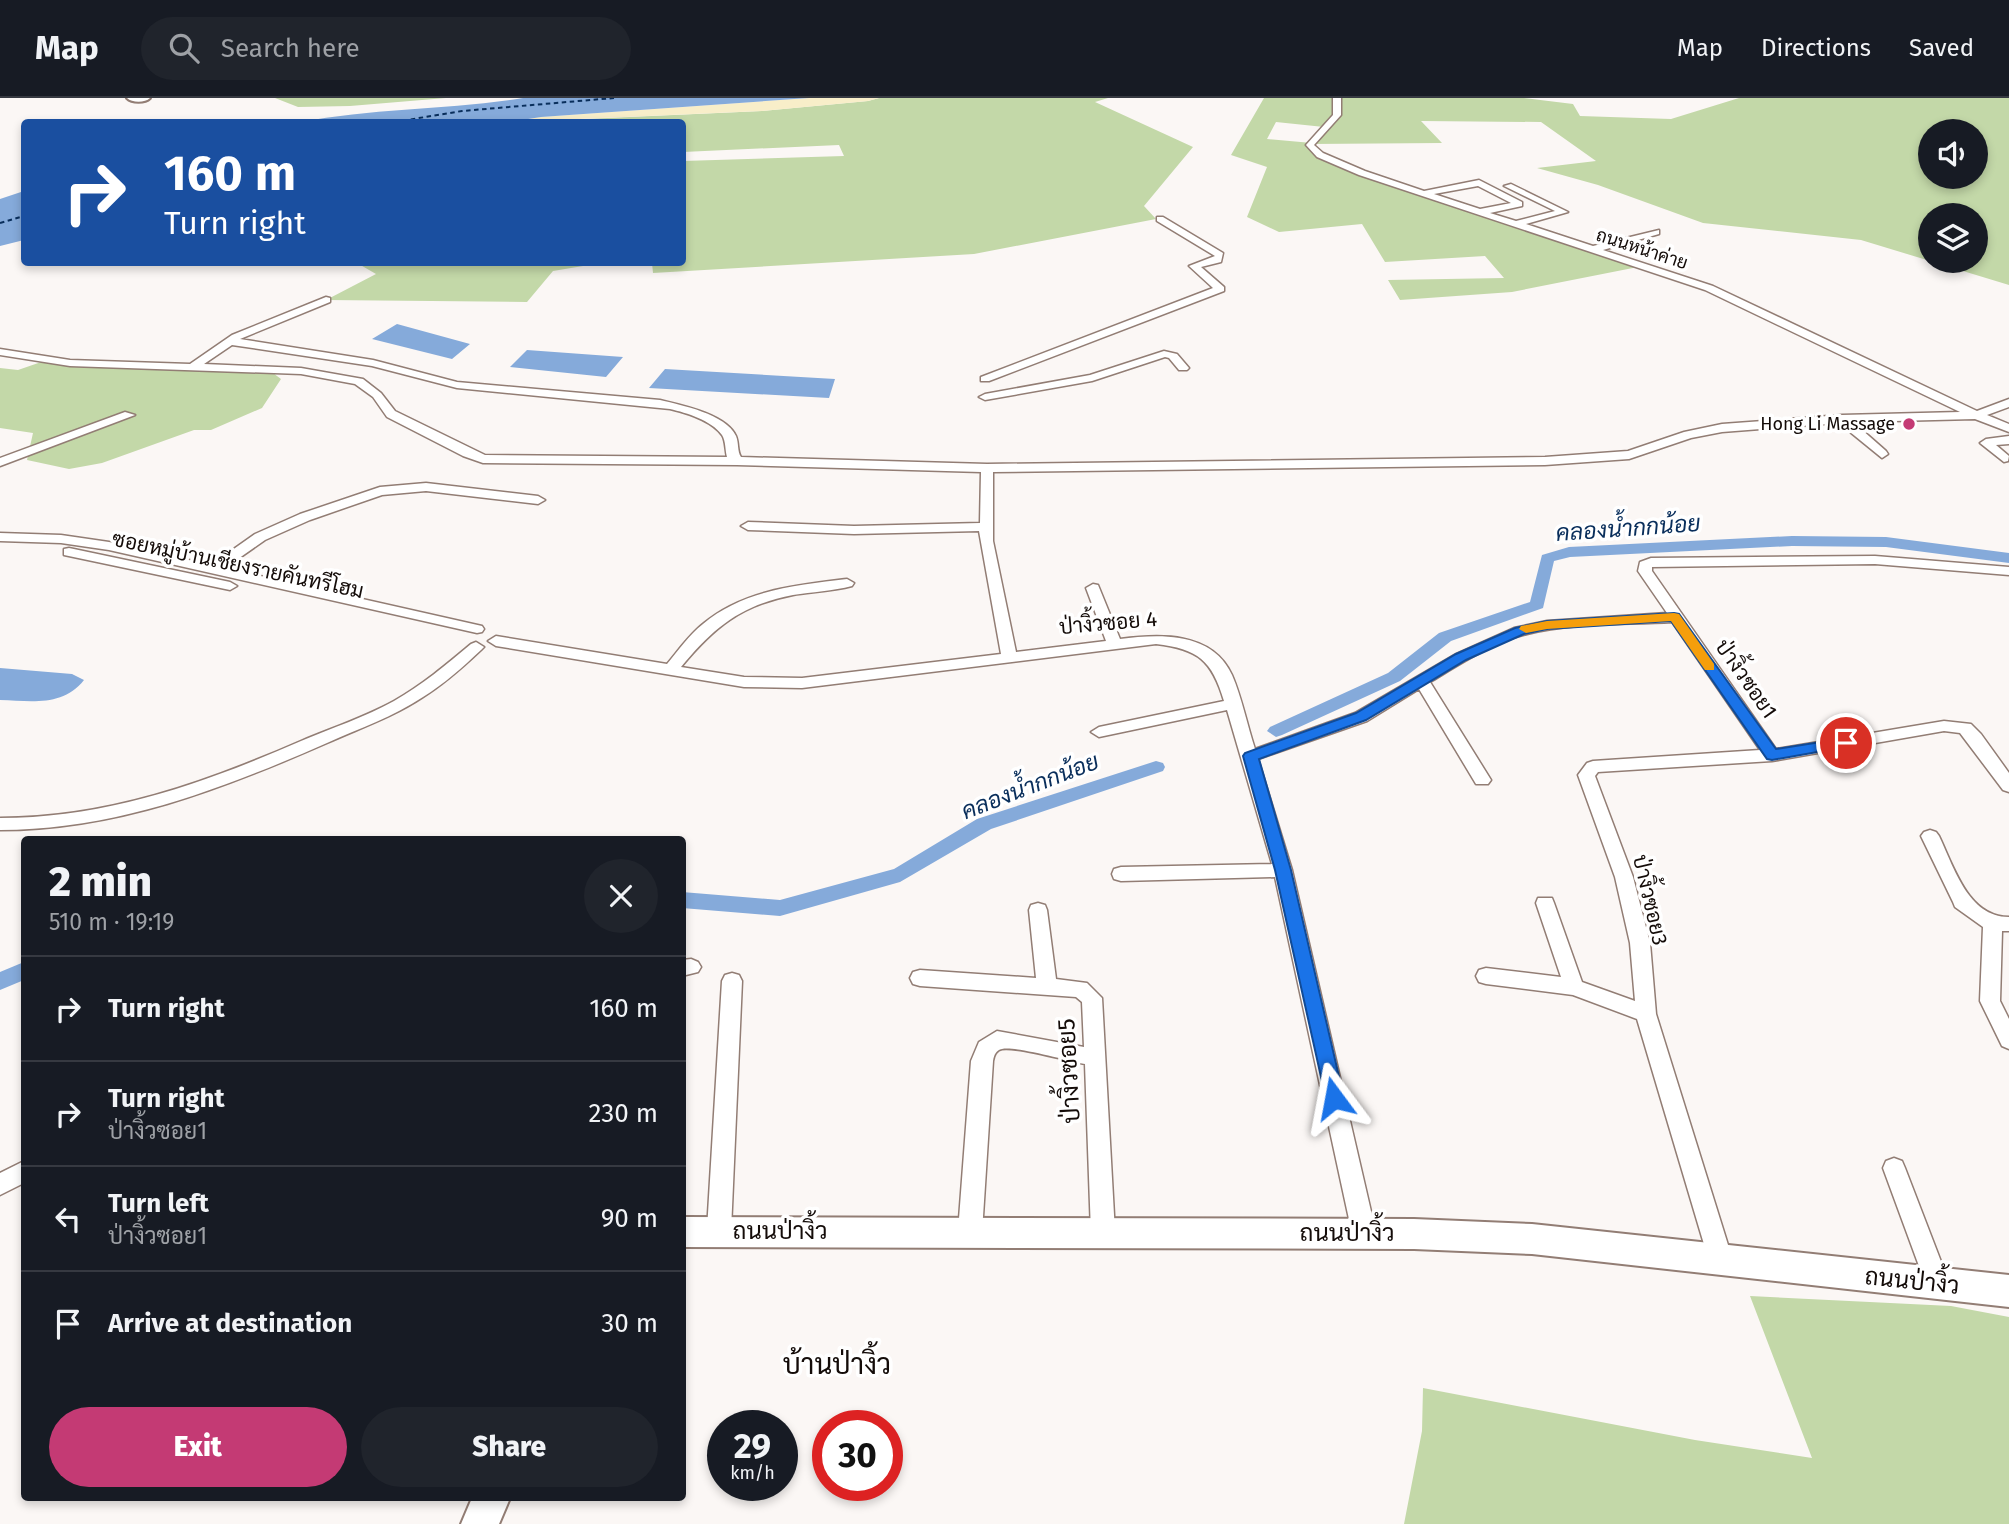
<!DOCTYPE html>
<html lang="en">
<head>
<meta charset="utf-8">
<style>
	body { margin:0; font-family:"Fira Sans",Sarabun,sans-serif; background:#20242c; color:#f1f3f6; height:100vh; display:flex; flex-direction:column; font-size:26px; white-space:nowrap }
	* { box-sizing:border-box; margin:0 }
	p { font-size:23px; color:#9ea1a6 }
	.icon { flex:none; width:38px; height:38px; fill:none; stroke:currentColor; stroke-width:2; stroke-linecap:round; stroke-linejoin:round }
	.map { position:relative; flex:1; overflow:hidden }
	.panel { position:absolute; left:21px; top:738px; width:665px; height:665px; display:flex; flex-direction:column; background:#171b24; border-radius:7px; box-shadow:0 4px 10px #0003 }
	.panel>* { flex:none }
	.guide { position:absolute; left:21px; top:21px; width:665px; height:147px; border-radius:7px; box-shadow:0 4px 10px #0003; background:#1a4fa0; color:#fff; overflow:hidden }
	.buttons { position:absolute; left:1918px; top:21px; display:grid; gap:14px }
	.buttons a { display:grid; place-items:center; width:70px; height:70px; border-radius:50%; background:#171b24; box-shadow:0 4px 10px #0003; font-size:35px }
	.speed { position:absolute; left:707px; top:1312px; display:flex; gap:14px; font-size:35px; font-weight:700; text-align:center }
	.speed>* { display:grid; place-content:center; width:91px; height:91px; border-radius:50%; background:#171b24; box-shadow:0 4px 10px #0003; line-height:1 }
	.speed small { font-size:18px; font-weight:400 }
	.speed .limit { border:10px solid #d22; background:#fff; color:#111 }
	.pin { position:absolute; display:grid; place-items:center; width:60px; height:60px; color:#fff; margin:-30px; border:4px solid #fff; border-radius:50%; box-shadow:0 2px 7px #0007 }
	.me { position:absolute; width:77px; margin:-38px; rotate:347deg; stroke-linejoin:round; filter:drop-shadow(0 0 5px #0008) }
	.turn { display:flex; align-items:center; gap:24px; height:147px; padding:0 28px; font-size:32px }
	.turn .icon { width:91px; height:91px; stroke-width:2.5 }
	.turn b { display:block; font-size:49px; line-height:60px }
	.round { display:grid; place-items:center; flex:none; width:74px; height:74px; border-radius:37px; background:#20242c }
	.headline { display:flex; align-items:center; justify-content:space-between; height:119px; padding:0 28px }
	h1 { font-size:42px; font-weight:800; line-height:52px }
	.primary-button { display:flex; gap:14px; margin-top:auto; padding:14px 28px }
	.primary-button a { flex:1; height:80px; border-radius:42px; background:#c43a74; color:#fff; font-size:28px; font-weight:800; line-height:80px; text-align:center }
	.primary-button a+a { background:#20242c; color:#f1f3f6 }
	ul { padding:0; list-style:none }
	li { display:flex; align-items:center; gap:21px; height:105px; padding:0 28px; border-top:2px solid #363941 }
	li div { flex:1 }
	li b { display:block; font-size:26px }
	li em { font-style:normal }
	header { display:flex; align-items:center; gap:42px; box-sizing:border-box; height:98px; padding:0 35px; background:#171b24; border-bottom:2px solid #363941 }
	header strong { font-size:33px }
	nav { display:flex; gap:38px; margin-inline-start:auto; font-size:24px }
	.search { width:490px; height:63px; background:#20242c; display:flex; align-items:center; gap:18px; box-sizing:border-box; padding:0 24px; border-radius:38px; color:#9ea1a6; font-size:26px }
	.map>svg:first-child { display:block }
	.green { fill:#c3d8a8; fill-rule:evenodd }
	.sand { fill:#f8eec9 }
	.water { fill:#85aada }
	.lines { fill:none; stroke-linecap:round; stroke-linejoin:round }
	.canal { fill:#85aada; fill-rule:evenodd }
	.ferry { stroke:#092e5b; stroke-width:2; stroke-dasharray:4.5 3.5; stroke-linecap:butt }
	.street-casing { stroke:#927d74; stroke-width:3 }
	.secondary-casing { stroke:#927d74; stroke-width:4 }
	.street { fill:#fff; fill-rule:evenodd }
	.secondary { fill:#fff; fill-rule:evenodd }
	.route { fill:#1a73e8; stroke:#114b97; stroke-width:2 }
	.slow { fill:#f59e0b }
	.poi-dot { fill:#c43a74; stroke:#fff; stroke-width:2.5 }
	.labels { text-anchor:middle; dominant-baseline:central; stroke-width:7; stroke-linejoin:round; paint-order:stroke }
	.far-street-label { font-size:18px; fill:#140c09; stroke:#fff }
	.far-poi-label { font-size:18px; fill:#140c09; stroke:#fff; text-anchor:end }
	.street-label { font-size:21px; fill:#140c09; stroke:#fff }
	.water-label { font-size:23px; font-style:italic; fill:#092e5b; stroke:#fff }
	.near-street-label { font-size:24px; fill:#140c09; stroke:#fff }
	.near-quarter-label { font-size:28px; fill:#140c09; stroke:#fff }
</style>
</head>
<body>
<header>
<strong>Map</strong>
<div class="search"><svg class="icon" aria-label="search" viewBox="0 0 24 24"><circle cx="10" cy="10" r="6"/><path d="M15 15l6 6"/></svg>Search here</div>
<nav><a>Map</a><a>Directions</a><a>Saved</a></nav>
</header>
<div class="map">
<svg width="2009" height="1426" viewBox="0 0 2009 1426">
	<rect width="100%" height="100%" fill="#fbf7f5"/>
	<path class="green" d="M275,0H446L350,8L298,9Z
		M879,0H1108L1095,4L1193,49L1144,108L1156,121L974,156L653,175L652,165L682,164L683,63L844,58L839,47L683,54L682,24H519L762,13L868,3Z
		M1264,0H1524L1573,6L1580,18L1671,21L1739,0H2009V187L1861,142L1703,125L1598,87L1537,70L1596,63L1541,24L1421,23L1442,45L1311,46L1338,65L1643,168L1512,194L1400,202L1388,182L1504,180L1485,158L1385,164L1362,126L1279,134L1247,119L1267,69L1231,57ZM1276,24L1324,29L1312,45L1267,41ZM1930,33H1976V79H1930ZM1930,117H1976V163H1930Z
		M357,165H601L553,173L527,204L326,202L376,176Z
		M47,262L269,272L281,281L262,310L211,332H194L102,365L69,371L27,362L33,335L0,330V270L18,272Z
		M1750,1198L1951,1208L2009,1219V1426H1404L1422,1333L1423,1290L1695,1342L1812,1360Z"/>
	<path class="sand" d="M809,0H879L868,3L762,13L509,24L541,19Z"/>
	<path class="water" d="M523,0H809L541,19L509,24H300C374,10 449,12 523,0Z
		M24,93V142L0,148V101Z
		M397,226L470,246L452,261L372,241Z
		M527,252L623,259L606,279L510,269Z
		M665,271L835,281L829,300L649,290Z
		M0,570L72,576L84,582C63,609 31,603 0,602Z"/>
	<g class="lines">
		<path class="canal" d="M1792,438L1886,439L2009,455V465L1886,449L1792,448L1570,459L1554,463L1543,510L1451,543L1400,583L1282,637L1276,639L1267,633L1270,629L1388,575L1439,535L1530,504L1542,457L1569,449Z
			M1156,663L1163,665L1165,669L1163,673L991,731L900,784L780,818L682,810V794L780,802L894,771L977,721Z
			M24,864V882L0,892V874Z"/>
		<path class="ferry" d="M395,24L462,13L614,0
			M0,125L24,118"/>
		<g class="street-casing">
			<path id="street" d="M1333,0H1341V17L1314,47L1323,55L1365,73L1424,93L1479,82L1522,104V108L1490,115L1516,123L1555,113L1504,88L1511,86L1568,114L1526,126L1593,148L1659,132V136L1603,152L1713,188L1977,313L2009,301V309L1987,317L2009,326V334L1975,321L1853,324L1886,353L1888,356L1882,360L1839,325L1722,334L1691,340L1629,361L1545,367L993,374V443L1016,554L1106,543L1086,490L1093,486L1098,487L1120,541C1159,536 1212,533 1232,577C1242,600 1247,627 1255,651L1355,615L1456,556L1514,530L1547,523L1667,515L1638,473L1640,464L1651,460L1875,458L2009,469V477L1875,466L1652,469V473L1776,651L1944,623L1971,626L1981,636L2009,675V694L2003,692L1960,635L1944,633L1772,663L1598,674L1595,678L1633,779L1650,845L1656,916L1733,1163L1729,1171L1721,1174L1713,1171L1709,1163L1637,921L1573,897L1486,886L1479,884L1476,878L1479,872L1486,870L1561,879L1536,805L1538,800H1552L1554,805L1582,884L1635,903L1630,845L1615,779L1578,677L1587,665L1593,663L1760,652L1672,524C1625,527 1573,524 1527,536C1493,544 1460,566 1430,584L1491,682L1488,686H1476L1419,591L1367,623L1258,661L1292,772L1376,1135L1372,1143L1364,1146L1356,1143L1352,1135L1275,779L1121,783L1114,781L1112,776L1114,771L1121,769L1272,766L1227,612L1099,639L1091,634L1099,629L1224,603C1212,562 1198,551 1156,546L802,590L744,589L496,548L488,543L496,538L667,566C678,553 689,537 703,526C743,492 797,487 847,481L854,485L852,488C833,493 812,494 793,497C741,507 714,529 681,569L744,579L802,580L1001,556L979,433L854,436L748,432L741,428L748,424L854,428L980,425L981,374L737,367L483,365L463,358L387,319L373,299L355,286L301,276L70,268L0,257V251L70,262L190,266L232,237L326,199L330,200V204L240,241L373,262L457,284L660,302C681,307 726,316 736,338C739,345 737,353 741,359L987,366L1545,359L1628,353L1684,334L1722,326L1842,317L1960,314L1705,192L1359,77L1317,59L1306,47L1333,17ZM1478,88L1511,105L1480,111L1434,96ZM232,247L372,268L457,290L670,311C687,315 711,322 722,337C726,343 725,353 727,359L485,357L395,313L381,295L363,281L301,270L204,266Z
				M1157,119H1163L1223,155L1221,164L1201,169L1224,189V193L989,283H981V279L1213,190L1189,168L1215,158L1157,123Z
				M1164,253L1177,256L1189,270L1187,272H1179L1169,260L1165,259L1092,283L985,302L979,299L985,296L1090,277Z
				M125,314L135,317L0,368V360Z
				M2009,338V346L1996,347L2009,358L2008,363L2004,364L1980,345L1986,341Z
				M426,385L538,398L545,402L538,406L426,393L382,397L310,422L265,442L225,470L482,528L484,531L482,534L477,535L109,452L61,445L0,443V435L61,437L109,444L211,467L255,436L300,416L380,389Z
				M69,450L230,484L237,488L230,492L64,457V451Z
				M476,544L484,549L481,552C463,569 444,586 423,599C393,619 360,630 327,645C222,691 116,732 0,732V720C107,720 205,685 301,643C332,630 365,619 394,603C422,587 446,567 471,546Z
				M1930,732L1936,734L1939,738C1954,769 1968,819 2009,819V833H2002L2000,903L2009,921V951L2002,948L1980,903L1983,829L1955,809L1953,804L1921,738L1924,734Z
				M1038,805L1045,807L1047,812L1056,881L1087,885L1102,900L1115,1135L1111,1143L1103,1146L1095,1143L1091,1135L1085,966C1067,963 1017,948 1002,951C996,952 994,957 993,963L982,1134L978,1142L970,1145L962,1142L958,1134L971,963L979,944L997,933L1084,949L1082,904L1076,899L920,888L913,886L910,880L913,874L920,872L1036,880L1029,812L1031,807Z
				M691,861L698,864L701,869L698,874L682,878V862Z
				M732,875L739,877L742,883L731,1132L727,1140L719,1143L711,1140L707,1132L722,883L725,877Z
				M1894,1060L1902,1063L1905,1070L1950,1187L1947,1195L1938,1199L1929,1195L1926,1187L1883,1070L1886,1063Z
				M24,1063V1085L0,1097V1075Z"/>
		</g>
		<g class="secondary-casing">
			<path id="secondary" d="M127,0H150C145,5 132,5 127,0Z
				M682,1119L1414,1121L1532,1126L2009,1177V1209L1532,1156L1414,1151L682,1149Z
				M472,1400H510L499,1426H461Z"/>
		</g>
		<use href="#street" class="street"/>
		<use href="#secondary" class="secondary"/>
	</g>
	<path class="route" d="M1674,515L1679,516L1776,651L1846,640L1851,641L1853,645L1851,648L1772,662L1767,661L1671,523L1547,531L1524,536L1466,562L1366,622L1259,661L1291,772L1344,1000L1341,1006L1334,1008L1327,1006L1275,772L1243,658L1245,655L1356,615L1456,556L1515,530L1547,523Z"/>
	<path class="slow" d="M1674,515L1679,516L1714,566V572H1705L1671,523L1547,531L1526,535L1519,531L1521,528L1547,523Z"/>
	<circle class="poi-dot" cx="1909" cy="326" r="7"/>
	<g class="labels">
		<g class="far-street-label">
			<text transform="translate(1642 151) rotate(18)">ถนนหน้าค่าย</text>
		</g>
		<g class="far-poi-label">
			<text x="1895" y="326">Hong Li Massage</text>
		</g>
		<g class="street-label">
			<text transform="translate(238 467) rotate(12)">ซอยหมู่บ้านเชียงรายคันทรีโฮม</text>
			<text transform="translate(1108 525) rotate(-5)">ป่างิ้วซอย 4</text>
			<text transform="translate(1746 581) rotate(55)">ป่างิ้วซอย1</text>
			<text transform="translate(1650 802) rotate(77)">ป่างิ้วซอย3</text>
		</g>
		<g class="water-label">
			<text transform="translate(1628 430) rotate(-4)">คลองน้ำกกน้อย</text>
			<text transform="translate(1030 688) rotate(-21)">คลองน้ำกกน้อย</text>
		</g>
		<g class="near-street-label">
			<text transform="translate(1069 973) rotate(-93)">ป่างิ้วซอย5</text>
			<text x="780" y="1133">ถนนป่างิ้ว</text>
			<text x="1347" y="1135">ถนนป่างิ้ว</text>
			<text transform="translate(1912 1183) rotate(6)">ถนนป่างิ้ว</text>
		</g>
		<g class="near-quarter-label">
			<text x="837" y="1266">บ้านป่างิ้ว</text>
		</g>
	</g>
</svg>
<div class="buttons">
<a><svg class="icon" aria-label="sound" viewBox="0 0 24 24"><path d="M4 9h4l5-4v14l-5-4H4zM17 9q2 3 0 6"/></svg></a>
<a><svg class="icon" aria-label="layers" viewBox="0 0 24 24"><path d="M12 4l9 5-9 5-9-5zM3 14l9 5 9-5"/></svg></a>
</div>
<div class="speed"><div>29<small>km/h</small></div><div class="limit">30</div></div>
<div class="pin" style="left:1846px;top:645px;background:#d93025"><svg class="icon" aria-label="arrive" viewBox="0 0 24 24"><path d="M6 21V4h12l-3 4 3 4H6"/></svg></div>
<svg class="me" style="left:1334px;top:1000px" viewBox="-20 -20 40 40"><path d="M0-17L14 15 0 8-14 15z" fill="#1a73e8" stroke="#fff" stroke-width="4"/></svg>
<div class="guide">
<div class="turn"><svg class="icon" aria-label="right" viewBox="0 0 24 24"><path d="M7 20v-9h11M14 6l5 5-5 5"/></svg><div><b>160 m</b>Turn right</div></div>
</div>
<section class="panel">
<div class="headline"><div><h1>2 min</h1><p>510 m · 19:19</p></div><a class="round"><svg class="icon" aria-label="close" viewBox="0 0 24 24"><path d="M6 6l12 12M18 6L6 18"/></svg></a></div>
<ul>
<li><svg class="icon" aria-label="right" viewBox="0 0 24 24"><path d="M7 20v-9h11M14 6l5 5-5 5"/></svg><div><b>Turn right</b></div><em>160 m</em></li>
<li><svg class="icon" aria-label="right" viewBox="0 0 24 24"><path d="M7 20v-9h11M14 6l5 5-5 5"/></svg><div><b>Turn right</b><p>ป่างิ้วซอย1</p></div><em>230 m</em></li>
<li><svg class="icon" aria-label="left" viewBox="0 0 24 24"><path d="M17 20v-9H6M10 6l-5 5 5 5"/></svg><div><b>Turn left</b><p>ป่างิ้วซอย1</p></div><em>90 m</em></li>
<li><svg class="icon" aria-label="arrive" viewBox="0 0 24 24"><path d="M6 21V4h12l-3 4 3 4H6"/></svg><div><b>Arrive at destination</b></div><em>30 m</em></li>
</ul>
<div class="primary-button"><a>Exit</a><a>Share</a></div>
</section>
</div>
</body>
</html>
